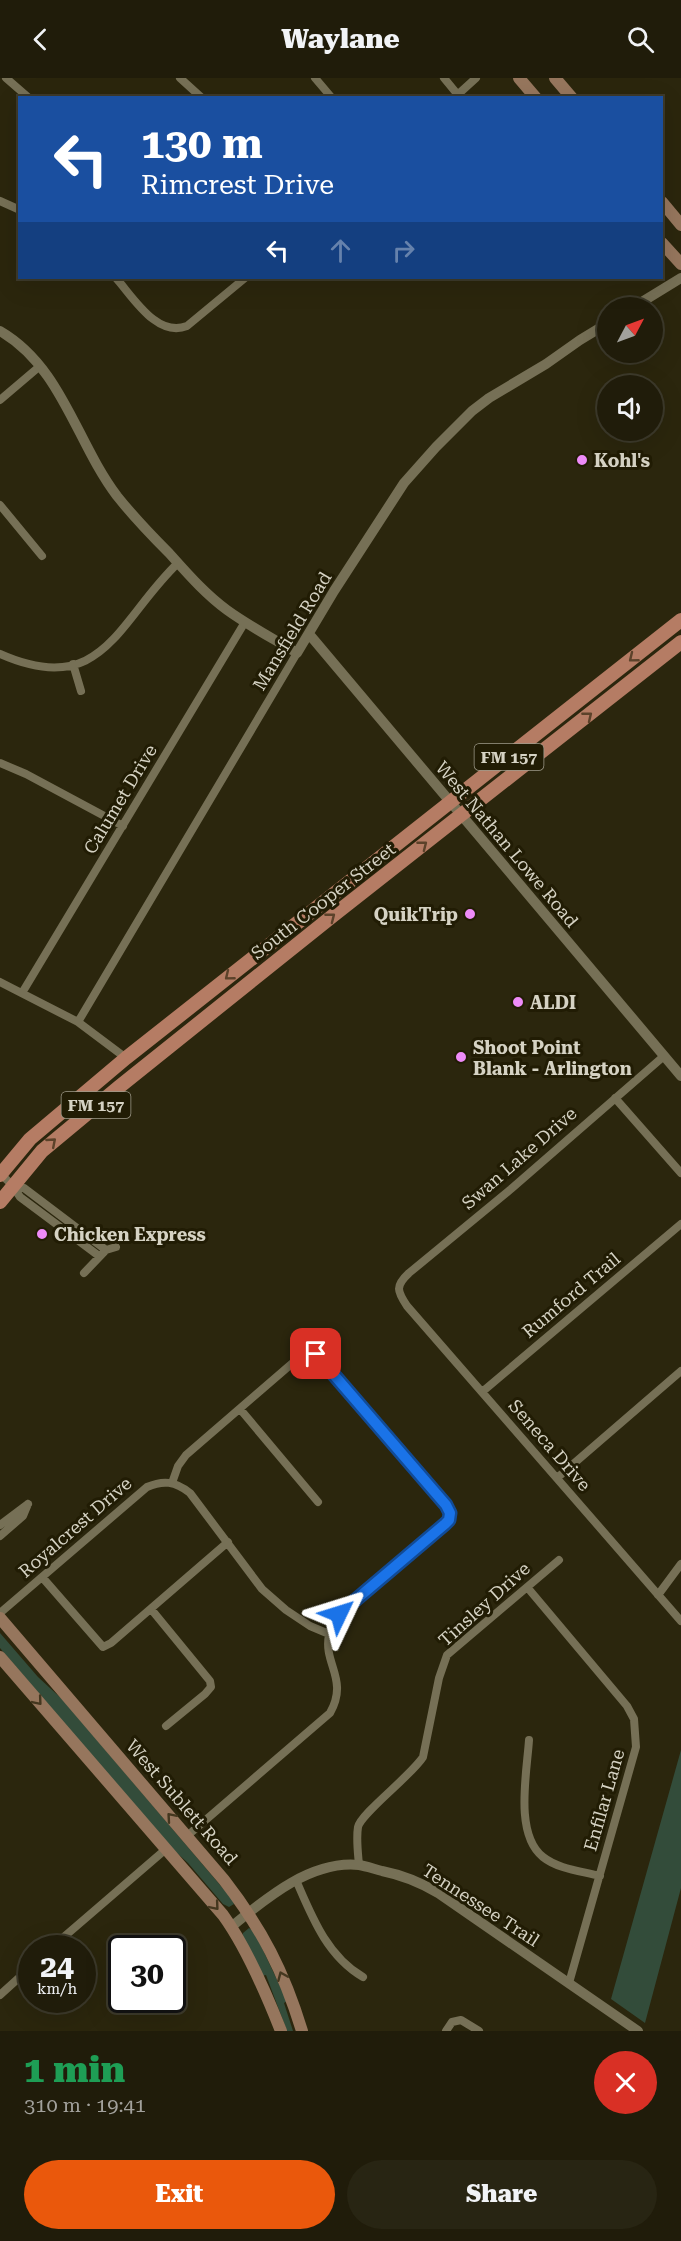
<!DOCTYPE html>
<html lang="en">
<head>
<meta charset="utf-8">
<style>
	body { margin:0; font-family:"Roboto Serif",serif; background:#282513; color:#f1f3f6; height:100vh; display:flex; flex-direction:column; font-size:22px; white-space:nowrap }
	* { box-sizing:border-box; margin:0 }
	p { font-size:20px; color:#a2a19c }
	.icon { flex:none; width:33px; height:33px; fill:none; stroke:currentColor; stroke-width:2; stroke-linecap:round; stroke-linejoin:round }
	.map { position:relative; height:1953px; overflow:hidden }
	.sheet { display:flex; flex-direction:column; background:#201c0a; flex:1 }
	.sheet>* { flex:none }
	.top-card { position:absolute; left:18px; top:18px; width:645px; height:183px; border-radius:0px; box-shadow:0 6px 24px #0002,0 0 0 2px #3d3a2b; background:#1a4fa0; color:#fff; overflow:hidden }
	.needle { width:39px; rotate:49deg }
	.controls { position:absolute; left:597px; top:219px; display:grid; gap:12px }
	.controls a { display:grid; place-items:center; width:66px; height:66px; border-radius:50%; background:#201c0a; box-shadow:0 6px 24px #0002,0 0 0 2px #3d3a2b; font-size:30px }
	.speed { position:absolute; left:18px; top:1857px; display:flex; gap:12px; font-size:30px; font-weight:700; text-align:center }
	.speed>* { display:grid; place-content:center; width:78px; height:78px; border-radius:50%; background:#201c0a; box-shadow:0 6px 24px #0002,0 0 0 2px #3d3a2b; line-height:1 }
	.speed small { font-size:15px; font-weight:400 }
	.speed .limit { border:3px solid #111; border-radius:9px; background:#fff; color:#111 }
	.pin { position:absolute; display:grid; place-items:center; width:51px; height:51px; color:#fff; margin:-26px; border-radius:12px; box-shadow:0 3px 9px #0006 }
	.me { position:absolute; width:66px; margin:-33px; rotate:49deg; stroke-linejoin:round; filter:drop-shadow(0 0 4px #0008) }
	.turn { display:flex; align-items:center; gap:21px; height:126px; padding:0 24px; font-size:27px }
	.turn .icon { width:78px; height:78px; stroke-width:2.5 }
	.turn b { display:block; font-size:42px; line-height:51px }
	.lanes { display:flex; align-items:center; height:57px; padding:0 24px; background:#0003; justify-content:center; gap:30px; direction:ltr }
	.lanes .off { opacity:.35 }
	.round { display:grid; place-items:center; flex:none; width:63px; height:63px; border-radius:32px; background:#282513 }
	.overview { display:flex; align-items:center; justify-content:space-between; height:102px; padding:0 24px }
	h1 { font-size:36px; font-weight:800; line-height:45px; color:#1e9e55 }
	.button { display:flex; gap:12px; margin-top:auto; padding:12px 24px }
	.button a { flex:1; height:69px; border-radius:36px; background:#ea580c; color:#fff; font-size:24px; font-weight:800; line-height:69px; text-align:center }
	.button a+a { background:#282513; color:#f1f3f6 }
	header { display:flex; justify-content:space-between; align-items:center; height:78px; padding:0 24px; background:#201c0a; font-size:27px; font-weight:800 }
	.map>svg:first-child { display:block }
	.green { fill:#334c3a }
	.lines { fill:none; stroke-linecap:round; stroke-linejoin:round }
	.minor { stroke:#767056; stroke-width:8 }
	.tertiary { stroke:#767056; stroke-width:10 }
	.secondary { stroke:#96765d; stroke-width:12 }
	.primary { stroke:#b57c64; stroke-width:14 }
	.oneway { stroke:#5c422a }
	.oneway2 { stroke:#44371f }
	.route-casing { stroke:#114b97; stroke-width:15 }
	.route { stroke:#1a73e8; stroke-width:10 }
	.poi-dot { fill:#ee8bf8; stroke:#211c04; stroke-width:2 }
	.labels { text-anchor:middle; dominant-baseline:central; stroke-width:6; stroke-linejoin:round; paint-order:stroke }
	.shield { fill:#211c04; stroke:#9f9b8a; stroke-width:1.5 }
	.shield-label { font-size:16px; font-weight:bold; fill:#d5d2c3 }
	.poi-label { font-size:18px; font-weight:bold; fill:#d5d2c3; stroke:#211c04; text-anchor:start }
	.street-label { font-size:18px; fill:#d5d2c3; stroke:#211c04 }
</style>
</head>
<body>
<header><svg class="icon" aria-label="back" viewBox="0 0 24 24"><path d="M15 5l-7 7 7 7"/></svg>Waylane<svg class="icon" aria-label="search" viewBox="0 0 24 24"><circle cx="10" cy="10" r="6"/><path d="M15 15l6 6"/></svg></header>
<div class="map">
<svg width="681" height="1953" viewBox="0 0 681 1953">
	<rect width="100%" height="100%" fill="#2b260d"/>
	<path class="green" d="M0,1555L38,1599L63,1622L232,1821L234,1826L229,1829L223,1826L188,1785L166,1765L0,1570Z
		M681,1672V1810L645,1945L611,1921Z
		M249,1850L254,1853L287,1923L284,1925L293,1953H287L266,1897L262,1898L242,1859L243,1855Z"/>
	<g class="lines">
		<path class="minor" d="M6,0L29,20
			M180,0L202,20
			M315,0L332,20
			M444,0L458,17
			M454,20L476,0
			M0,123L20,132
			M116,200C133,219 157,260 187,248L245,200
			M0,322L40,288
			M0,427L42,478
			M0,576C103,622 118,542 178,485
			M73,586L81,613
			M0,685L26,696L123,748
			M0,904L78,944L126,980
			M22,915L245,544
			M78,944L297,575
			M664,978L511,1111L409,1195C395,1208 397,1213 407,1228L681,1543
			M615,1020L681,1095
			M1,1096L13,1108L20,1119L99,1178
			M13,1108L24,1110L106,1172
			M84,1195L106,1172L116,1169
			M482,1314L681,1146
			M240,1331L318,1424
			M557,1400L681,1293
			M172,1405L178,1388L186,1377L303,1276L312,1273L446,1427L450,1435L449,1442L445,1446L339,1536C335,1543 330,1550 329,1557C323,1586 349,1601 330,1635L187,1758
			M0,1447L28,1426
			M0,1458L23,1438L28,1426
			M42,1499L103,1569L111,1565L228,1464
			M527,1509L627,1628L634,1641L636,1669L569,1905
			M658,1517L681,1486
			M151,1531L210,1603L211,1609L205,1616L166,1648
			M0,1535L147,1409C163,1402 175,1403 190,1415L262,1511L286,1532L310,1548L329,1556
			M529,1662C527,1694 514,1756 543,1779C558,1791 581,1793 600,1798
			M359,1787C358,1775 356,1761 358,1749C361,1735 411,1698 423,1679L439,1600L447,1577L559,1482
			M296,1802C312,1839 327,1878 363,1899
			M51,1870L166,1771
			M0,1917L32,1888
			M446,1953L452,1944L461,1942L479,1953"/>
		<path class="tertiary" d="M632,230L681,200
			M0,253C62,289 76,364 117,418C133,438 151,457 169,475C187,495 205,516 227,532C249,548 274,561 297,575L334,513L404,405L436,369L472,333L489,320L546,286L580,262L608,245
			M309,556L681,998
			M231,1849C265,1821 311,1782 359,1787C366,1788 374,1791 382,1793C402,1797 420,1804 438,1815L638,1953"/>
		<path class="secondary" d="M519,0L536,20
			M555,0L572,20
			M662,124L681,147
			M662,165L681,186
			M0,1540L224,1802C262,1851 284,1894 302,1953
			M0,1579L223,1837C247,1870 266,1915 281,1953"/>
		<path class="primary" d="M0,1097L30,1061L126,980L681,542
			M0,1124L42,1073L119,1009L335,836L681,564"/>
	</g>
	<defs><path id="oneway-chevron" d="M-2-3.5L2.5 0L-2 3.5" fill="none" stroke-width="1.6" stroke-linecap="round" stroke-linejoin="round" transform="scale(1.5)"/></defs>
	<g class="oneway">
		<use href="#oneway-chevron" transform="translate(633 580) rotate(141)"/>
		<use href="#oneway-chevron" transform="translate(588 638) rotate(-39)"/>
		<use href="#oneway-chevron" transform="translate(423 767) rotate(-38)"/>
		<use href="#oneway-chevron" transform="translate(331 839) rotate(-38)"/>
		<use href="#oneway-chevron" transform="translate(229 898) rotate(141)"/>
		<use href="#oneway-chevron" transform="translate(52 1064) rotate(-41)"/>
	</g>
	<g class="oneway2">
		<use href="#oneway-chevron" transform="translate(38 1623) rotate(50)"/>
		<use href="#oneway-chevron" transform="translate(171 1739) rotate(-131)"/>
		<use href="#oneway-chevron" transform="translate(215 1828) rotate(50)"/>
		<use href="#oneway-chevron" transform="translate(282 1898) rotate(-113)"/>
	</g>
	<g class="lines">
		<g class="route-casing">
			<path id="route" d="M316,1276L446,1427L450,1435L449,1442L445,1446L339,1536"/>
		</g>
		<use href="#route" class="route"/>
	</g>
	<g class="poi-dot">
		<circle cx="582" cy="382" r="6"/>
		<circle cx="470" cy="836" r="6"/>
		<circle cx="518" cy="924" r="6"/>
		<circle cx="461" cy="979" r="6"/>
		<circle cx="42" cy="1156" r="6"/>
	</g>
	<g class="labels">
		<g class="shield">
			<rect x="474.5" y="666" width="69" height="26" rx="4.5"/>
			<rect x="61.5" y="1014" width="69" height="26" rx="4.5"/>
		</g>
		<g class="shield-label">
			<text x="509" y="679">FM 157</text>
			<text x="96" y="1027">FM 157</text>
		</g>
		<g class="poi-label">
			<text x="594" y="382">Kohl's</text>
			<text x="458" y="836" text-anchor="end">QuikTrip</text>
			<text x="530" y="924">ALDI</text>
			<text x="473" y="969">Shoot Point<tspan x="473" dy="21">Blank - Arlington</tspan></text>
			<text x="54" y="1156">Chicken Express</text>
		</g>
		<g class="street-label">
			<text transform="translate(292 553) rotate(-59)">Mansfield Road</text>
			<text transform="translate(120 721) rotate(-59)">Calumet Drive</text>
			<text transform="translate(507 766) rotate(50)">West Nathan Lowe Road</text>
			<text transform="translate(323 823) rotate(-38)">South Cooper Street</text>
			<text transform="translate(519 1080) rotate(-41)">Swan Lake Drive</text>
			<text transform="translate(571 1217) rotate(-40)">Rumford Trail</text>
			<text transform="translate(550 1367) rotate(49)">Seneca Drive</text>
			<text transform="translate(75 1449) rotate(-41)">Royalcrest Drive</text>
			<text transform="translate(484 1526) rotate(-42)">Tinsley Drive</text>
			<text transform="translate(604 1722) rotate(-74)">Enfilar Lane</text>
			<text transform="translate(182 1724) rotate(49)">West Sublett Road</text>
			<text transform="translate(481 1827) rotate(33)">Tennessee Trail</text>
		</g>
	</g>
</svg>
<div class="controls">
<a><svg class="needle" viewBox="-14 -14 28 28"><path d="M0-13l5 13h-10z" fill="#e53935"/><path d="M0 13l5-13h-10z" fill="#a2a19c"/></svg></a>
<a><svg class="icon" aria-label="sound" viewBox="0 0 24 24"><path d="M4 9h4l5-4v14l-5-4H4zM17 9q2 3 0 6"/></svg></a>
</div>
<div class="speed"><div>24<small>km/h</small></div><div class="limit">30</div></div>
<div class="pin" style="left:316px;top:1276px;background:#d93025"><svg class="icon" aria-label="arrive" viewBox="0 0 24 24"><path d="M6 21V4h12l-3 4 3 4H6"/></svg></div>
<svg class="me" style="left:339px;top:1536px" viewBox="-20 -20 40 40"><path d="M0-17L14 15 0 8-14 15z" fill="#1a73e8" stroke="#fff" stroke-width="4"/></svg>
<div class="top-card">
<div class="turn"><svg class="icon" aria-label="left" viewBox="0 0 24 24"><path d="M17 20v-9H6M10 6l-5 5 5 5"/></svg><div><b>130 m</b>Rimcrest Drive</div></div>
<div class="lanes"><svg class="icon" aria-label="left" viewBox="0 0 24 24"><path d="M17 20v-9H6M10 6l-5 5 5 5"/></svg><svg class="icon off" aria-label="ahead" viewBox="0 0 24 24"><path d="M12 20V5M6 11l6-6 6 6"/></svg><svg class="icon off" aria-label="right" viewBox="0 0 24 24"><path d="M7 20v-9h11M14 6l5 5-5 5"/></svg></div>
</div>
</div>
<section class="sheet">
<div class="overview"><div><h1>1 min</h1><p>310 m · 19:41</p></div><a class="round" style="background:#d93025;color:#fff"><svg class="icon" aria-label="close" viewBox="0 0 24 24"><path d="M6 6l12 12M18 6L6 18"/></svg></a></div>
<div class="button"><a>Exit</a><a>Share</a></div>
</section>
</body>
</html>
